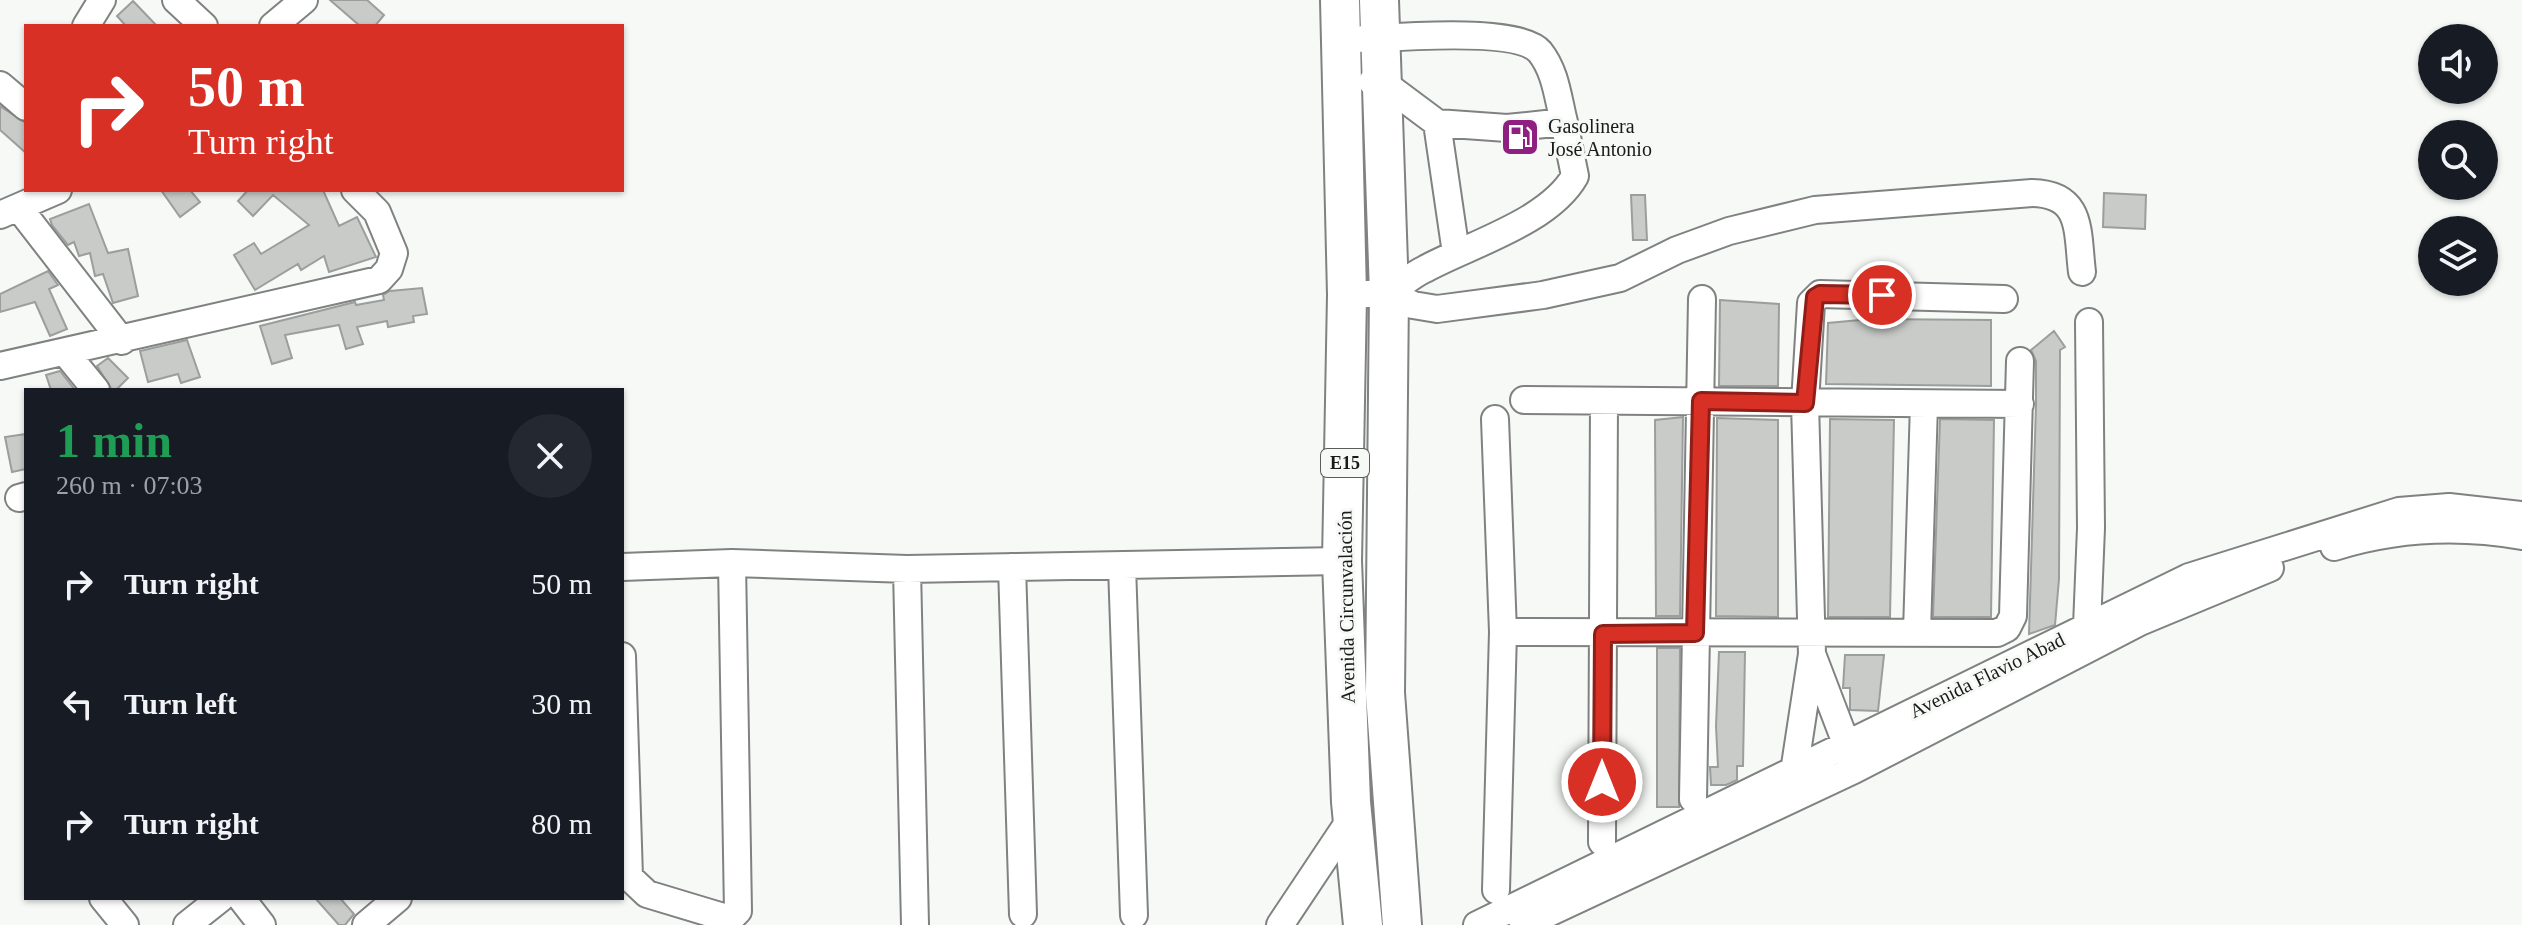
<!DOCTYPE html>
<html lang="en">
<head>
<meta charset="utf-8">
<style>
	body { margin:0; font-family:Georgia,serif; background:#242831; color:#f1f3f6; height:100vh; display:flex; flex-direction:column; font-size:30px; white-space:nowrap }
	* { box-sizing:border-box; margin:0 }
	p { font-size:26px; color:#9ea1a6 }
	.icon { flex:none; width:44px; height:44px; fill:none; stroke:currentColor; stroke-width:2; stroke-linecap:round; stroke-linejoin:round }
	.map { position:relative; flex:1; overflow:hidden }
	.panel { position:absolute; left:24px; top:388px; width:600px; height:512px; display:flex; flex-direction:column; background:#171b24; border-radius:0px; box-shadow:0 2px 6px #0004 }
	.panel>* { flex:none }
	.guide { position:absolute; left:24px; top:24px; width:600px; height:168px; border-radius:0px; box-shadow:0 2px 6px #0004; background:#d93025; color:#fff; overflow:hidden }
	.tools { position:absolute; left:2418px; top:24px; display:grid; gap:16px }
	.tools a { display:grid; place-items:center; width:80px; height:80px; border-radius:50%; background:#171b24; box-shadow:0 2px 6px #0004; font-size:40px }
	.pin { position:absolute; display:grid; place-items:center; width:68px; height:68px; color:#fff; margin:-34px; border:4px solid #fff; border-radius:50%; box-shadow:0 2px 8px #0007 }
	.me { position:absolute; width:88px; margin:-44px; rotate:0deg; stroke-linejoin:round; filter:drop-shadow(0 0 6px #0008) }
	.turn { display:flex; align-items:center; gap:28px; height:168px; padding:0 32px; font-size:36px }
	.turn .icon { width:104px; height:104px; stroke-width:2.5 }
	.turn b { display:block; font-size:56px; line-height:68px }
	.round { display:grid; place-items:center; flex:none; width:84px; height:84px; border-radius:42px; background:#242831 }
	.overview { display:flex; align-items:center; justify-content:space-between; height:136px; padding:0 32px }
	h1 { font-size:48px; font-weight:700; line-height:60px; color:#1e9e55 }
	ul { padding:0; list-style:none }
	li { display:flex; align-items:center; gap:24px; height:120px; padding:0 32px }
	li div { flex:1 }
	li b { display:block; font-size:30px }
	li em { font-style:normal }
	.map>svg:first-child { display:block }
	.building { fill:#c8cbc8; stroke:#9b9e9c; stroke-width:2 }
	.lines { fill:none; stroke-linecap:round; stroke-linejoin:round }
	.minor-casing { stroke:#7f8280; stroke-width:30 }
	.highway-casing { stroke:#7f8280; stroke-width:42 }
	.minor { stroke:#fff; stroke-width:26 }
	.highway { stroke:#fff; stroke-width:38 }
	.route-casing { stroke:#8d1f18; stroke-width:20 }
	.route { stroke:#d93025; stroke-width:14 }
	.labels { text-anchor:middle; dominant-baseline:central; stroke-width:6; stroke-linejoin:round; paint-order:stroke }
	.shield { fill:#f6f9f6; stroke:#5b5d5b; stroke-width:2 }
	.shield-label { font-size:18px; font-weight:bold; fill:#191a19 }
	.poi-label { font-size:20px; fill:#191a19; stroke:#f6f9f6; text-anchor:start }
	.street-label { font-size:20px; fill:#191a19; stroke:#f6f9f6 }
</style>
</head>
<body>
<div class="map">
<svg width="2522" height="925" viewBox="0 0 2522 925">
	<rect width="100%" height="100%" fill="#f6f9f6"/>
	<path class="building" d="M330,0H367L384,15L375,26H360Z
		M133,1L157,26H126L117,16Z
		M0,106L26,123V153L0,130Z
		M161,190H190L200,202L180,217Z
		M248,190H323L339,226L357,217L376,257L329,272L324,256L301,270L298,264L255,290L234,255L254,243L261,254L309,225L273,195L253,216L238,201Z
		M2104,193L2146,195L2145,229L2103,227Z
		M1631,195H1645L1647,240H1633Z
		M89,204L108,253L128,249L138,296L113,303L103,274L95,276L90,253L79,256L74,242L68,245L52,225L50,219Z
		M48,271L58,285L49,289L67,329L50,336L35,302L0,312V294Z
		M422,288L427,314L413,316L414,322L388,327L387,321L357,327L363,344L346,349L339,325L285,335L292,358L272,364L260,326L355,302L356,305L384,300L383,295L390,291Z
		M1720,300L1779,304L1778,386H1719Z
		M1871,319L1991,320V386L1826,384L1828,323Z
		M2054,331L2065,347L2060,350L2059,579L2055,625L2029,634L2036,405V361L2031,350Z
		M187,340L200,377L181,383L178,374L148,382L140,351Z
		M108,358L128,378L116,390H112L97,366Z
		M60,371L75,390H51L46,375Z
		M1683,417L1680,616H1656L1655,420Z
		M1717,418L1778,420V617L1716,616Z
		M1830,419L1894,420L1890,617H1828Z
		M1940,419L1994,420L1991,617H1933Z
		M26,434V469L12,472L5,437Z
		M1657,648H1680L1679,807H1657Z
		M1719,652H1745L1743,766H1737V780L1726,785H1711L1710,767H1718L1716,726Z
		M1845,655H1884L1878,711L1850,710V688H1843Z
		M315,898H340L354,914L345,925H339Z"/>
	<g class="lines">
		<g class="minor-casing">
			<path id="minor" d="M176,0L204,26
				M86,26L102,0
				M273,26L304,0
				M1363,39C1398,37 1519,27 1540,52C1556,72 1558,99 1564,122
				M1372,82H1382L1437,123L1507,128L1564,122L1575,176C1549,222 1471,244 1425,269C1412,275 1401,285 1389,293
				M0,85L26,107
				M1437,123L1456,253
				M19,208L122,341
				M0,215L58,190
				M1347,295L1389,293L1413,305L1437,309L1543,295L1620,278L1677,250L1729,231L1815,210L2032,193C2083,194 2077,231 2082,272
				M65,352L96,390
				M0,366L379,280L389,269L394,253L377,212L355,190
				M1524,400L2020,404
				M1495,419L1503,632L1496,890
				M19,498L26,496
				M2334,547C2395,528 2459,525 2522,536
				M1122,566L1134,915
				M622,567L732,563L907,569L1342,561
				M1012,567L1023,914
				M907,569L915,925
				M2087,626L2091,528L2089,322
				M1503,632L1997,633L2007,628L2013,616L2020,361
				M1917,632L1924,404
				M1812,654L1852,759
				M622,656L629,877L647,894L730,919L738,911L732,563
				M1798,784L1794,772L1812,654L1805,403L1811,303L1820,294L2004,299
				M1693,799L1702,299
				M1602,842L1604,402
				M103,898L125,925
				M241,898L262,925
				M187,925L221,898
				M366,925L398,898
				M1280,925L1346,826L1350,809
				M1477,925L2189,577L2399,511L2449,507L2522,515
				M1523,925L1854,770L2140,622L2270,568"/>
		</g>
		<g class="highway-casing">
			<path id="highway" d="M1340,0L1347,295L1342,561L1351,802L1363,925
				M1379,0L1389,293L1385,693L1402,925"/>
		</g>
		<use href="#minor" class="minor"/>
		<use href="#highway" class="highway"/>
	</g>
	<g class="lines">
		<g class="route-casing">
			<path id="route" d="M1602,782L1603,634L1695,633L1701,401L1805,403L1815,297L1820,294L1882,295"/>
		</g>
		<use href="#route" class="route"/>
	</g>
	<defs>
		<g id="fuel-square" transform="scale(2)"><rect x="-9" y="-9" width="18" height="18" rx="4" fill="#8f2082" stroke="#f6f9f6"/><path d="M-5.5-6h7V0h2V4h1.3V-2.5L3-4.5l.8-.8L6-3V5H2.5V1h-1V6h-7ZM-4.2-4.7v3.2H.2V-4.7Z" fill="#fff"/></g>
	</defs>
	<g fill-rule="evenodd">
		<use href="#fuel-square" x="1520" y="137"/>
	</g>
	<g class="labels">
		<rect class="shield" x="1321" y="449" width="48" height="28" rx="6"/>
		<g class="shield-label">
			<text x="1345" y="463">E15</text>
		</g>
		<g class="poi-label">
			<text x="1548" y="126">Gasolinera<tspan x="1548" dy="23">José Antonio</tspan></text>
		</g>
		<g class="street-label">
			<text transform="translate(1346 607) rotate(-91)">Avenida Circunvalación</text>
			<text transform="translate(1987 675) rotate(-26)">Avenida Flavio Abad</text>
		</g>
	</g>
</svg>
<div class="tools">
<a><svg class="icon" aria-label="sound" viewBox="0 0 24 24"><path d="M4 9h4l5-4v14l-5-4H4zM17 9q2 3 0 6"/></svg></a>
<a><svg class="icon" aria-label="search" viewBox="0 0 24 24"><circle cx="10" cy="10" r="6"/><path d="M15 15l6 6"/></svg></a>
<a><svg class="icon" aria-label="layers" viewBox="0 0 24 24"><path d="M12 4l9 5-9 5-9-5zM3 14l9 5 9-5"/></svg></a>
</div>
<div class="pin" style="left:1882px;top:295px;background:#d93025"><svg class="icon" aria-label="arrive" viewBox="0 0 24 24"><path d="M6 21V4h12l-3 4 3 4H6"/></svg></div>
<svg class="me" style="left:1602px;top:782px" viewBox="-20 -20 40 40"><circle r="17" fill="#d93025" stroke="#fff" stroke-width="3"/><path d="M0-11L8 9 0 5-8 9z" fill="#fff"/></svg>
<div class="guide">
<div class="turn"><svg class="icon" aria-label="right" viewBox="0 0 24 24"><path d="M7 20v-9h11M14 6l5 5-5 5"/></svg><div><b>50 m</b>Turn right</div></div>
</div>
<section class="panel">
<div class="overview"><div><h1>1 min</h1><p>260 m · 07:03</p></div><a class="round"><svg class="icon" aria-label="close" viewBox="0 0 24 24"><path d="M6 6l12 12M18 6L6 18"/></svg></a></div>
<ul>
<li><svg class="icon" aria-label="right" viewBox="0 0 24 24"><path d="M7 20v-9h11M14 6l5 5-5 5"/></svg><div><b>Turn right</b></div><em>50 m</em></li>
<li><svg class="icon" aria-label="left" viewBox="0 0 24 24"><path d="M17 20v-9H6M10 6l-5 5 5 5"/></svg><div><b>Turn left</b></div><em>30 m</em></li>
<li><svg class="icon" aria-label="right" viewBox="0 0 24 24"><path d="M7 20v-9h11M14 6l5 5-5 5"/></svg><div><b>Turn right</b></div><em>80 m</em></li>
</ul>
</section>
</div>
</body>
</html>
